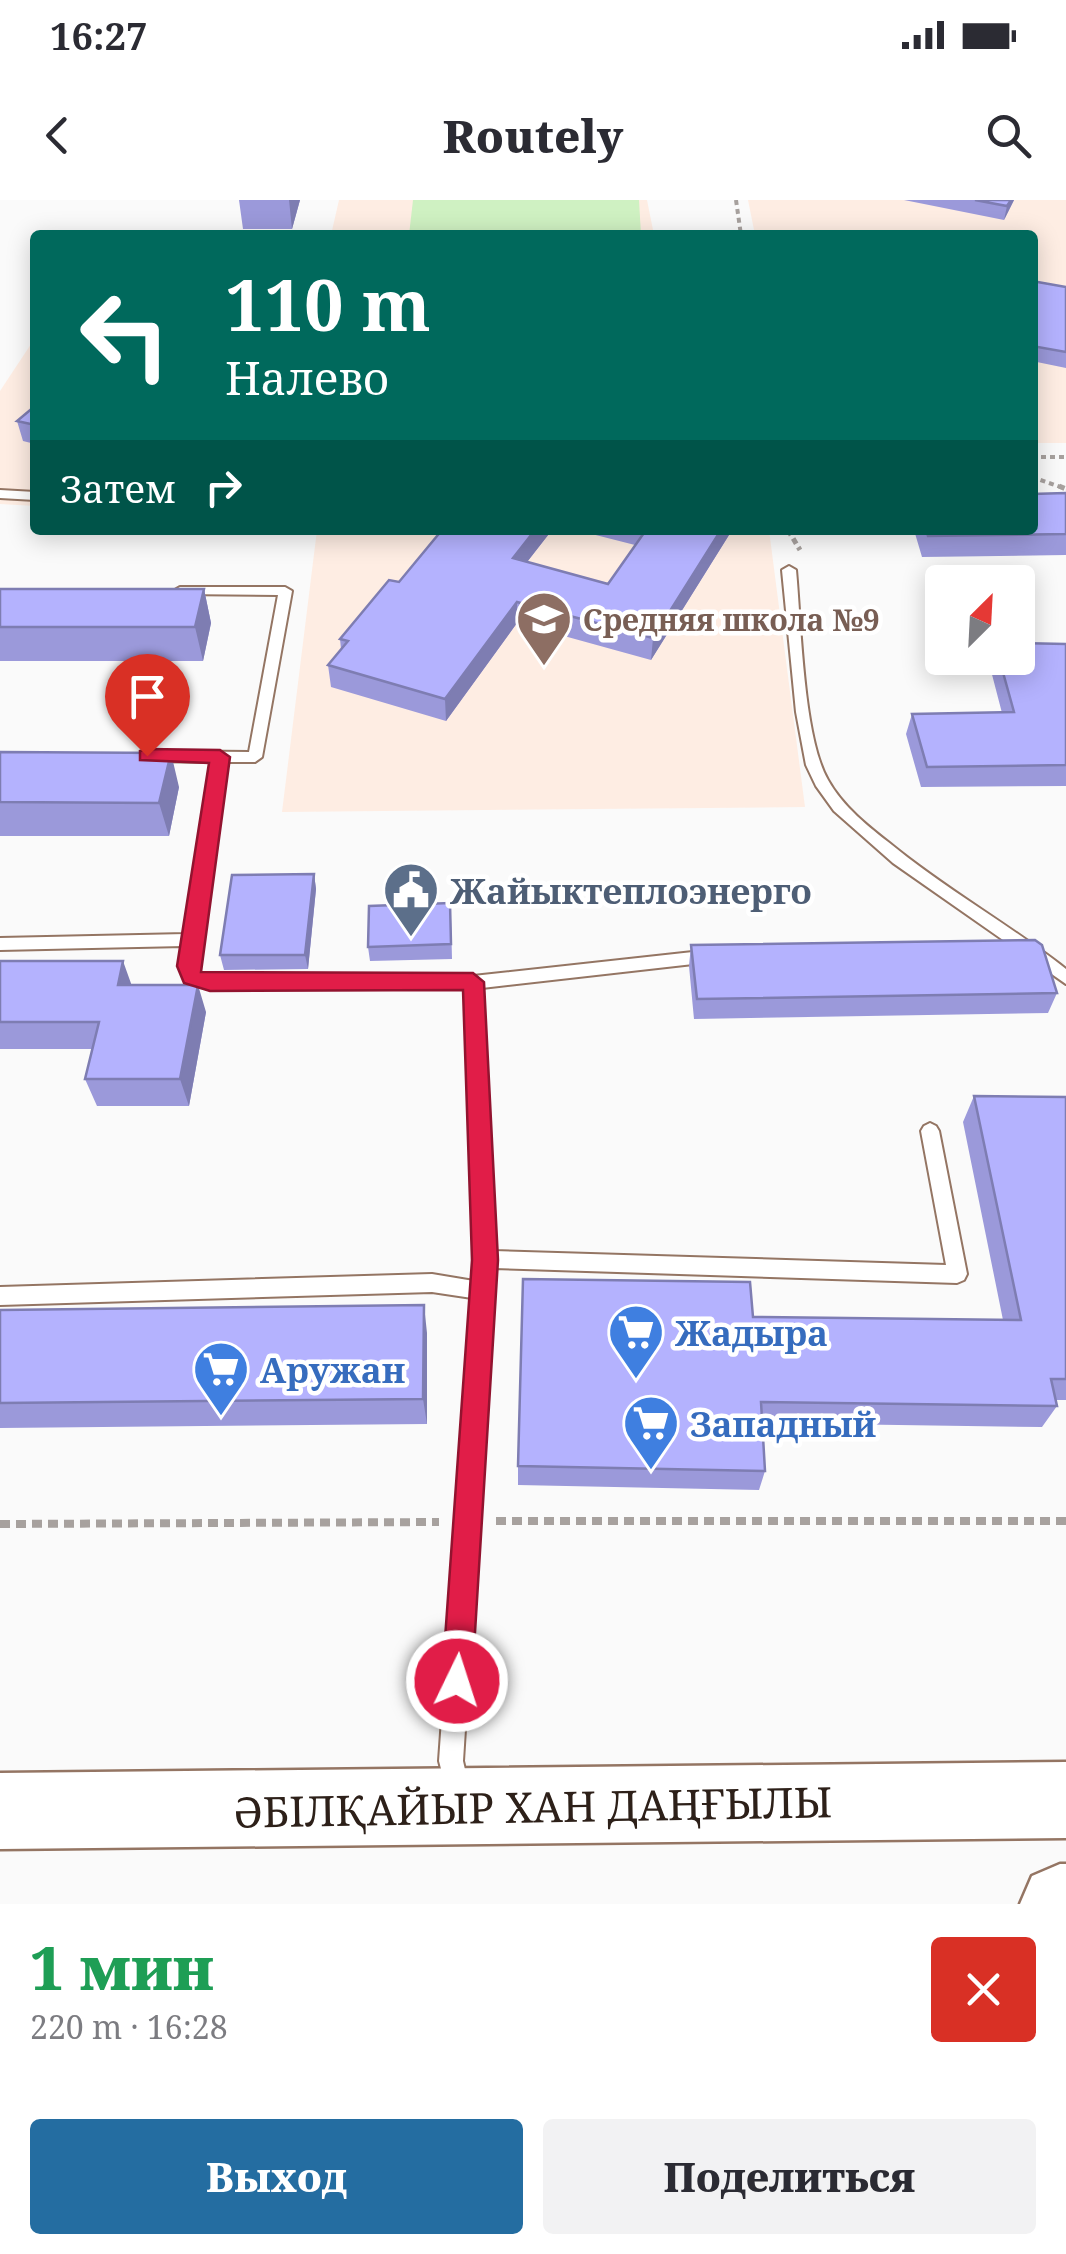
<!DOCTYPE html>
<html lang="ru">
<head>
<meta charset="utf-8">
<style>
	body { margin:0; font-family:"Noto Serif",serif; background:#f2f2f3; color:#2b2b33; height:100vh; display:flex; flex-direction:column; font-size:38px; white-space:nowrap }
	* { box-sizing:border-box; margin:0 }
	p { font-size:32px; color:#7c7c81 }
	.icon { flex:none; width:55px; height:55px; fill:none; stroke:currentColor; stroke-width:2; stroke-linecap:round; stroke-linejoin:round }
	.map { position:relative; height:1704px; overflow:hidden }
	.panel { display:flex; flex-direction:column; background:#fff; flex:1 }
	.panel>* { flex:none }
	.guide { position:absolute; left:30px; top:30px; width:1008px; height:305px; border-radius:10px; box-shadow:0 5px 25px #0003; background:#00695c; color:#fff; overflow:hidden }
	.needle { width:65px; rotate:24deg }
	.fabs { position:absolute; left:925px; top:365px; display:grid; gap:20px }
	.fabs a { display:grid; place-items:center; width:110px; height:110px; border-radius:10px; background:#fff; box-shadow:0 5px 25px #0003; font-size:50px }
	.pin { position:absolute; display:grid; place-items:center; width:85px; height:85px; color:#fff; margin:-102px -42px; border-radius:50% 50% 50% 0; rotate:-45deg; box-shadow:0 0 10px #0007 }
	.pin .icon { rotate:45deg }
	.me { position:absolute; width:110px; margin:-55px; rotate:4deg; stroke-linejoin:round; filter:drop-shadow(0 0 8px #0008) }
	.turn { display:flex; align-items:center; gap:35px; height:210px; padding:0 30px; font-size:45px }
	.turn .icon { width:130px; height:130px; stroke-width:2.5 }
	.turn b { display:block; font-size:70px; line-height:85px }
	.then { display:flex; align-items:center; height:95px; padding:0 30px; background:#0003; gap:20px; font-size:38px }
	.round { display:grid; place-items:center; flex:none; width:105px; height:105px; border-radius:10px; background:#f2f2f3 }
	.headline { display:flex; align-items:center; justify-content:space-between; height:170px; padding:0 30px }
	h1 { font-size:60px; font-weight:800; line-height:75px; color:#1e9e55 }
	.action { display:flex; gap:20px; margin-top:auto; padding:20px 30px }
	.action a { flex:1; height:115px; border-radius:10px; background:#246da1; color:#fff; font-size:40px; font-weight:800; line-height:115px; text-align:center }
	.action a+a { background:#f2f2f3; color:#2b2b33 }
	.status { display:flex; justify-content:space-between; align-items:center; height:70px; padding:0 50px; background:#fff; direction:ltr }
	.status svg { height:28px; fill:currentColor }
	header { display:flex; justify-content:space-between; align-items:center; height:130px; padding:0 30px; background:#fff; font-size:45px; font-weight:800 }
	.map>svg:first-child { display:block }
	.built { fill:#feede3 }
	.green { fill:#cff1c2 }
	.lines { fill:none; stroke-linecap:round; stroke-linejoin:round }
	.service-casing { stroke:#947563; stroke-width:4 }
	.primary-casing { stroke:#947563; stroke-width:5 }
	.path-far2 { stroke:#a7a19e; stroke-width:4; stroke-dasharray:5 4; stroke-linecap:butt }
	.path-far1 { stroke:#a7a19e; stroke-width:5; stroke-dasharray:6 4; stroke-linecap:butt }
	.path { stroke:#a7a19e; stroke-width:8; stroke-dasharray:10 6; stroke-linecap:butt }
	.service { fill:#fff; fill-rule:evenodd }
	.primary { fill:#fff; fill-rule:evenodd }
	.wall { fill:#9b99da }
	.shaded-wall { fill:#7e7db2 }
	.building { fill:#b4b2fe; stroke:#7e7db2; stroke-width:2.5 }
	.route { fill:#e11d48; stroke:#92132f; stroke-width:2.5 }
	.labels { text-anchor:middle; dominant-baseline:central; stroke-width:9; stroke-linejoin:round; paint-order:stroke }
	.far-education-label { font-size:30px; font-weight:bold; fill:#785e54; stroke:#fff; text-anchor:start }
	.service-label { font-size:35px; font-weight:bold; fill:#4e5e75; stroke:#fff; text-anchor:start }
	.shop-label { font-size:35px; font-weight:bold; fill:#366cbe; stroke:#fff; text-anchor:start }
	.near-street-label { font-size:42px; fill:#2d2019; stroke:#fff }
</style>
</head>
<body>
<div class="status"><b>16:27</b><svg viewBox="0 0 49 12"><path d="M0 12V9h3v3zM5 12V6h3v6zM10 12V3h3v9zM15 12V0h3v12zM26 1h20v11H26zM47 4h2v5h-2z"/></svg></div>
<header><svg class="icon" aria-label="back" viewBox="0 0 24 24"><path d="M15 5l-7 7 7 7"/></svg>Routely<svg class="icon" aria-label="search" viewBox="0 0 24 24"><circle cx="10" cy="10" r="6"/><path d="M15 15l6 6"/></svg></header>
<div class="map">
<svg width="1066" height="1704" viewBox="0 0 1066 1704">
	<rect width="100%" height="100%" fill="#fafafa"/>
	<path class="built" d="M339,0H647L654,35H331Z
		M748,0H1066V243H1033L1032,35H755Z
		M35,138V306L0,304V191Z
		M317,330H769L805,607L282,612Z"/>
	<path class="green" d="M413,0H639L641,35H409Z"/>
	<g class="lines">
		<g class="service-casing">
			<path id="service" d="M0,290L35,292V300L0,298Z
				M789,366L796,370C801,423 803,537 828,580C843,607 869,627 892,645C947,690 1010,725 1066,769V784L893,663L834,611L816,586L806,565L796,512L782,370Z
				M180,387H285L292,391L262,557L255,562H227L196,766L199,773L210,777L473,776L711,750L719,756L711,762L482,788L494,1051L946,1065L921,931L924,926L930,923L936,926L939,931L967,1074L964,1080L957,1083L494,1068L463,1561L470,1591L467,1600L458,1603L449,1600L439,1561L472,1098L432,1092L0,1105V1087L432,1074L474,1081L475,1059L465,789H210L186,783L180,766L184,746L0,750V738L186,734L212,562L149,561L142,556L149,551L249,552L278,395L175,394L173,391Z"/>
		</g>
		<g class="primary-casing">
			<path id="primary" d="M1066,1562V1638L0,1649V1573Z
				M1060,1664H1066V1704H1020L1032,1676Z"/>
		</g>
		<path class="path-far2" d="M736,0L741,35
			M1032,257H1066
			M1032,277L1066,289"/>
		<path class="path-far1" d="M1059,286L1066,289
			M788,330L800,350"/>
		<path class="path" d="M496,1321H1066
			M0,1324L439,1322"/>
		<use href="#service" class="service"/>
		<use href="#primary" class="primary"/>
	</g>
	<path class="wall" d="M239,0H300L292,29H243Z
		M904,0H1014L1004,20Z
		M1032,81L1066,87V168L1032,161Z
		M35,206V244L23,241L17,221Z
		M1066,293V355L922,357L914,330H1032Z
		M552,330L527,362L608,384L635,345L576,330H730L729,335L651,460L517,423L446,521L331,487L328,465L341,449L340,439L399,382Z
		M0,389H204L211,423L203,461H0Z
		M1066,444V586L921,587L906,534L912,514L1002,513L989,463L991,458H999Z
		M0,552L179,587L169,636H0Z
		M314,674L316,689L308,769L224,770L220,755Z
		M451,718L452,759L370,761L368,747Z
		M691,745L1057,793L1048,813L694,819L689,766Z
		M0,761L131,785L206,812L189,906H97L85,879L93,849H0Z
		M974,896L1066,897V1200H1056L1057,1206L1042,1227L762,1223L765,1271L759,1290L518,1285V1266L753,1117L1003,1120L963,922Z
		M0,1110L427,1133V1224L0,1228Z"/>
	<path class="shaded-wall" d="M289,0H300L292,29Z
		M1011,0H1014L1004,20L1007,6Z
		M535,330H552L513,380V358Z
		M721,330H730L729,335L651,460L653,438Z
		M204,389L211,423L203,461L195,427Z
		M517,402V423L446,521L445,499Z
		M171,553L179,587L169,636L159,603Z
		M314,674L316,689L308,769L305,755Z
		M123,761L133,789L118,785Z
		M198,785L206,812L189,906L180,879Z
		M424,1105L427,1133V1224L423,1199Z"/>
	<path class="building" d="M975,0H1011L1007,6Z
		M1032,81L1066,87V152L1032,146Z
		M35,206V225L17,221Z
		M1066,293V334L928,336L926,330H1032V294Z
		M442,330H535L513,358L608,384L646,330H721L653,438L517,402L445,499L328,465L348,441L340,439L389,380L399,382Z
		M0,389H204L195,427H0Z
		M1018,443L1066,444V565L927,567L912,514L1014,512L999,458H1018Z
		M0,552L171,553L159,603L0,602Z
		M314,674L305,755H220L232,675Z
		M450,703L451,744L368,747L369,706Z
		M1035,740L1042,745L1057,793L697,799L691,745Z
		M0,761H123L118,785H198L180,879H85L99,822H0Z
		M974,896L1066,897V1179H1051L1057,1206L761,1202L765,1271L518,1266L523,1079L750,1082L753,1117L1021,1120Z
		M424,1105L423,1199L0,1203V1110Z"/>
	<path class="route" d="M147,549L220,550L230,557L201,772L473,773L484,782L498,1060L472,1481L467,1492L457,1496L446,1492L442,1481L472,1060L463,790L210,791L184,783L177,766L209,563L140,560V551Z"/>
	<defs>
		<g id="school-pin" transform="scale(2.875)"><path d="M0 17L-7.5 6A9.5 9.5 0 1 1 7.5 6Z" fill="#8d6e63" stroke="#fff"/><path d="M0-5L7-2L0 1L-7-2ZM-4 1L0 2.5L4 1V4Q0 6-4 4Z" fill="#fff"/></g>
		<g id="civic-pin" transform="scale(2.875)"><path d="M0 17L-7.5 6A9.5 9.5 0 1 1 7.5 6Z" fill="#5c6f8a" stroke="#fff"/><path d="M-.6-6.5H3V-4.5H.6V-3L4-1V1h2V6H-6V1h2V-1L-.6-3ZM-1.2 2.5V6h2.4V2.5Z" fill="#fff"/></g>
		<g id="supermarket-pin" transform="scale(2.875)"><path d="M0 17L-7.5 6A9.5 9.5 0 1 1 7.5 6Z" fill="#3f7fe0" stroke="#fff"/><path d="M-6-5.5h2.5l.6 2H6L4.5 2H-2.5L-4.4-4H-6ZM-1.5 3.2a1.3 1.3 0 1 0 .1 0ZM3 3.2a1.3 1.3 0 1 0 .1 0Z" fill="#fff"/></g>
	</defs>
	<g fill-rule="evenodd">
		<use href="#school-pin" x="544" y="419"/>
		<use href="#civic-pin" x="411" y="690"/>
		<use href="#supermarket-pin" x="636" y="1132"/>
		<use href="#supermarket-pin" x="221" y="1169"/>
		<use href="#supermarket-pin" x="651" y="1223"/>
	</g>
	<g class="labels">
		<g class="far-education-label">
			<text x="583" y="419">Средняя школа №9</text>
		</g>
		<g class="service-label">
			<text x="450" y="690">Жайыктеплоэнерго</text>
		</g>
		<g class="shop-label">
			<text x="675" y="1132">Жадыра</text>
			<text x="260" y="1169">Аружан</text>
			<text x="690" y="1223">Западный</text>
		</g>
		<g class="near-street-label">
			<text transform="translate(533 1606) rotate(-1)">ӘБІЛҚАЙЫР ХАН ДАҢҒЫЛЫ</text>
		</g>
	</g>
</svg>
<div class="fabs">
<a><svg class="needle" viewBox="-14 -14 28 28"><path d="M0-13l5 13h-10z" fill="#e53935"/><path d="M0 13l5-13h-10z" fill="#7c7c81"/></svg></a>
</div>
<div class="pin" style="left:147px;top:556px;background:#d93025"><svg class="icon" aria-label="arrive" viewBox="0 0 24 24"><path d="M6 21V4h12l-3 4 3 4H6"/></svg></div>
<svg class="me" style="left:457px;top:1481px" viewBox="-20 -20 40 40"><circle r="17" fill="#e11d48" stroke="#fff" stroke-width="3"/><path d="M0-11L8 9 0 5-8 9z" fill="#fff"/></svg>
<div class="guide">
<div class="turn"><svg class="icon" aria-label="left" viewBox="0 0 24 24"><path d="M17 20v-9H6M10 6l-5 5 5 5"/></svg><div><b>110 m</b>Налево</div></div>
<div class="then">Затем<svg class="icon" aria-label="right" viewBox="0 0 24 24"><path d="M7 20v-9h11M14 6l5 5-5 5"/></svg></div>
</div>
</div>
<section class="panel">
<div class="headline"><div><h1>1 мин</h1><p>220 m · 16:28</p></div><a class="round" style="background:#d93025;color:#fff"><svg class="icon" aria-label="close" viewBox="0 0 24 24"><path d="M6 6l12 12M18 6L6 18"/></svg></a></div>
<div class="action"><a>Выход</a><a>Поделиться</a></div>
</section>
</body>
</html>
